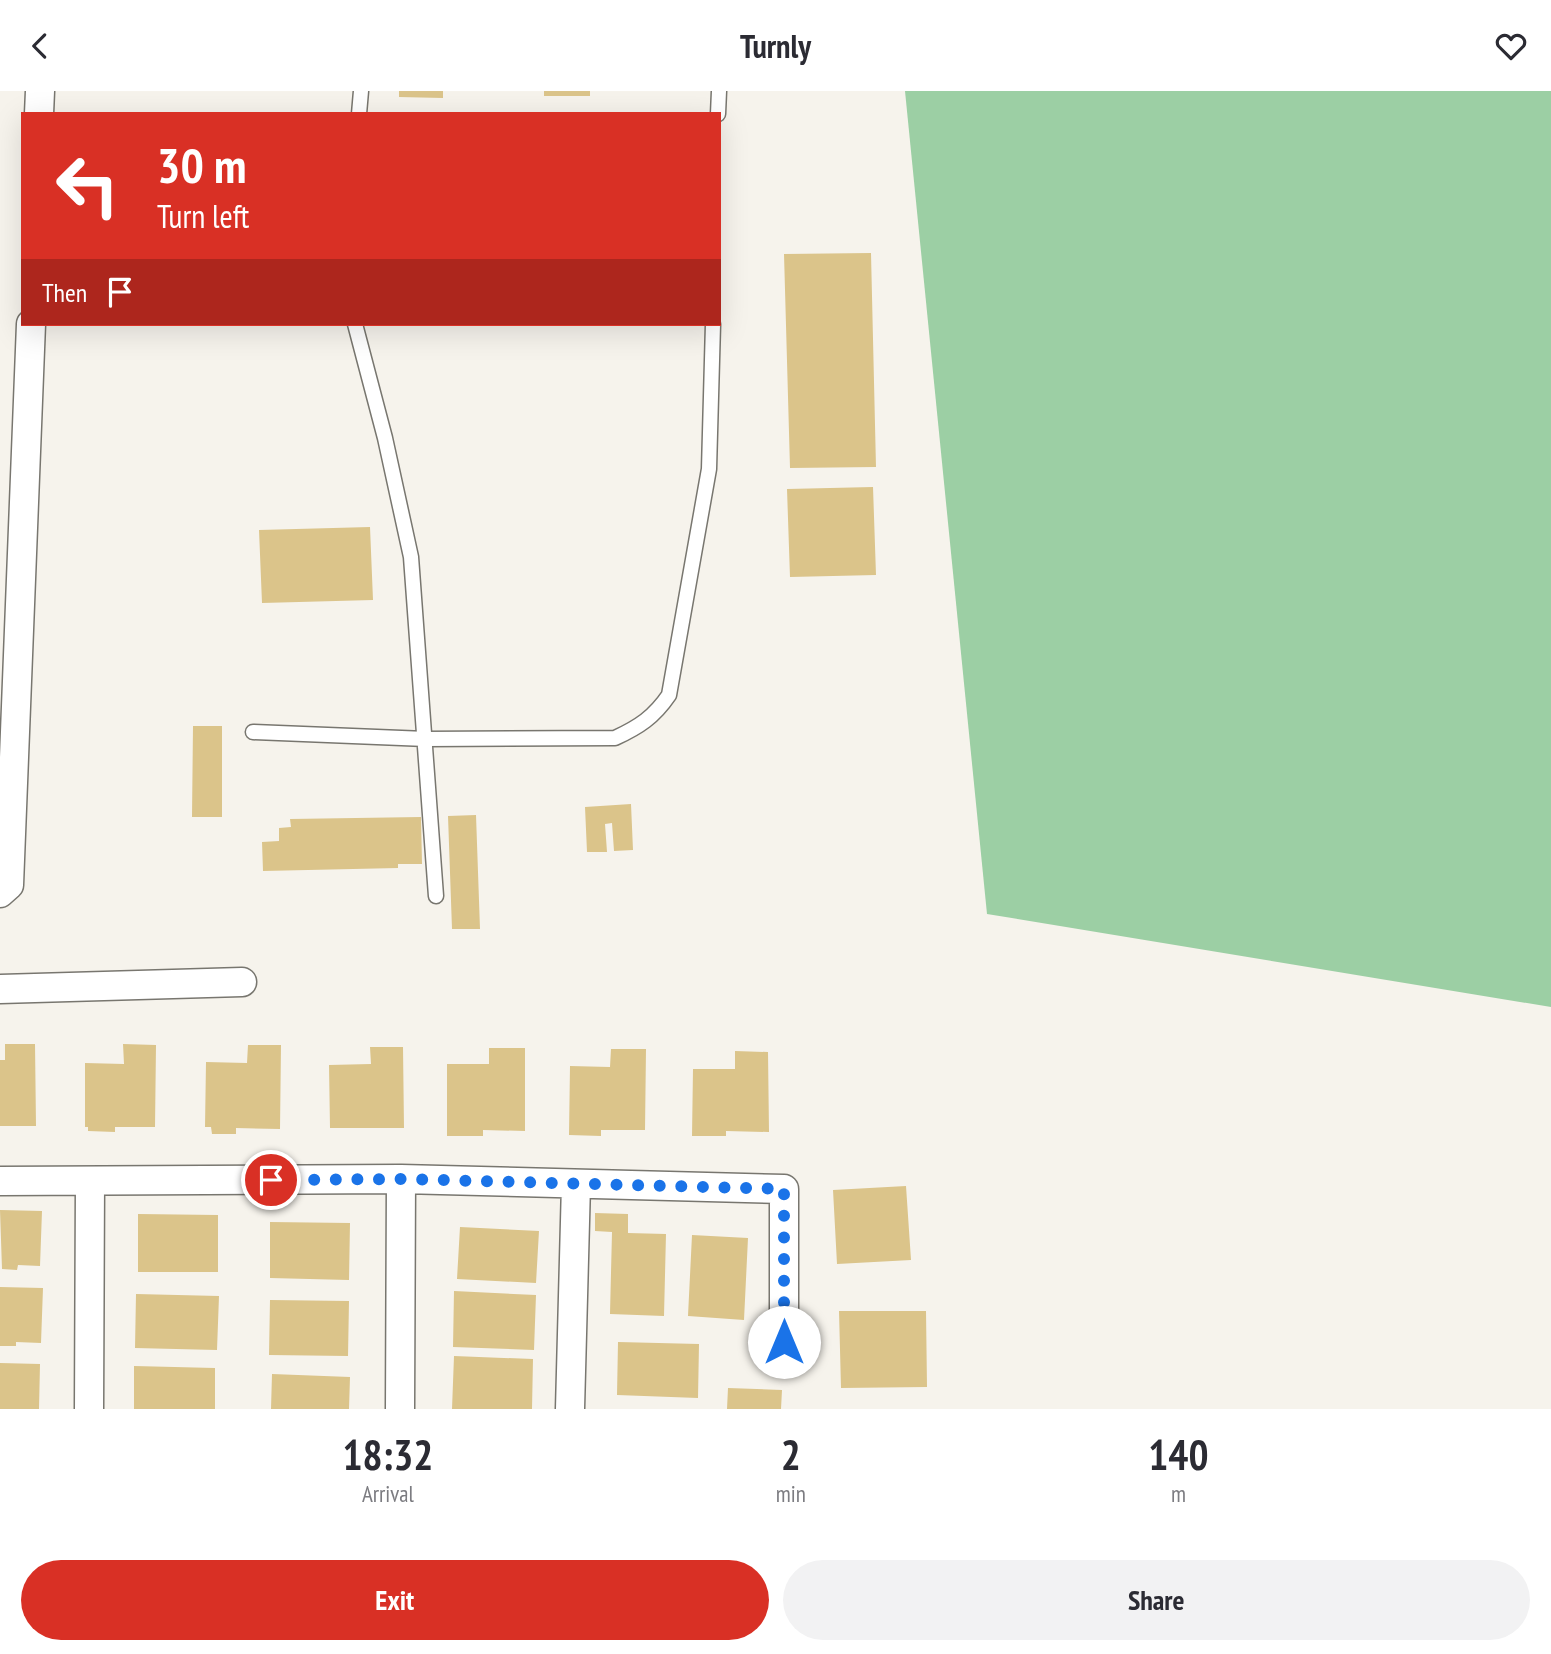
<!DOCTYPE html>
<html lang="en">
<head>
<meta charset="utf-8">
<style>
	body { margin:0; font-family:"PT Sans Narrow",sans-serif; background:#f2f2f3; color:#2b2b33; height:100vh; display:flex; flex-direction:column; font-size:26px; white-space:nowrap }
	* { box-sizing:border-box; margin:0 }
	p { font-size:23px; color:#7c7c81 }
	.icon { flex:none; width:38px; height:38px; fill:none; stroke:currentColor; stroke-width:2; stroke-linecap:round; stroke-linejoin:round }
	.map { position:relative; height:1318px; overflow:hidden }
	.details { display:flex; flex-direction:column; background:#fff; flex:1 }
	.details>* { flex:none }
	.guide { position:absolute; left:21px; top:21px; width:700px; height:214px; border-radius:0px; box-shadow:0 7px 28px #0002; background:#d93025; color:#fff; overflow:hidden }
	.pin { position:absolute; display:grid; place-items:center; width:60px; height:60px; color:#fff; margin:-30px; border:4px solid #fff; border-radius:50%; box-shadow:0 2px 7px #0007 }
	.me { position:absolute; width:77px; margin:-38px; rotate:0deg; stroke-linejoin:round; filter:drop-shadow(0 0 5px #0008) }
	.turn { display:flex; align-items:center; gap:24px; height:147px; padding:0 21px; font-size:32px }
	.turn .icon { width:91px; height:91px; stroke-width:2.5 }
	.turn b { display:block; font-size:49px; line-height:60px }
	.then { display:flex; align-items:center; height:66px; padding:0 21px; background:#0003; gap:14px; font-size:26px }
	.eta { display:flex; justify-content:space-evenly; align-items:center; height:119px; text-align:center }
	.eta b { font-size:42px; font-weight:700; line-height:49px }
	.primary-button { display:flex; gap:14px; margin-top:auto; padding:14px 21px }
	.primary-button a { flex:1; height:80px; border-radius:42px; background:#d93025; color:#fff; font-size:28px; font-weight:700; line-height:80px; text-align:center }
	.primary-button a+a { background:#f2f2f3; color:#2b2b33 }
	header { display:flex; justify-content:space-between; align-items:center; height:91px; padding:0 21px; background:#fff; font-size:32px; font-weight:700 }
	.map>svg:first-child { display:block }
	.forest { fill:#9ccfa4 }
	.building { fill:#dbc48a }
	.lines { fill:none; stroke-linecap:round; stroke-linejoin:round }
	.lane-casing { stroke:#78766f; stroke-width:17 }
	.street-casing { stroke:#78766f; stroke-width:31 }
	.lane { stroke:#fff; stroke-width:14 }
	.street { stroke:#fff; stroke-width:28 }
	.route { stroke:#1a73e8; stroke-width:12; stroke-dasharray:0 21.6 }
</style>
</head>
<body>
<header><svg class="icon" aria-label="back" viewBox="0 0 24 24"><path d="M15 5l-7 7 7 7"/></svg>Turnly<svg class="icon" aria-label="heart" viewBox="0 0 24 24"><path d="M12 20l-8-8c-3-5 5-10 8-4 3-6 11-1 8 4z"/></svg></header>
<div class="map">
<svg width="1551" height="1318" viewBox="0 0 1551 1318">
	<rect width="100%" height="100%" fill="#f6f3ec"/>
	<path class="forest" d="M905,0H1551V916L987,823Z"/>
	<path class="building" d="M399,0H443V7L399,6Z
		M544,0H590V5H544Z
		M871,162L876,376L790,377L784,163Z
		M873,396L876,484L790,486L787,398Z
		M370,436L373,509L262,512L259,439Z
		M193,635H222V726H192Z
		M631,713L633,759L614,760L612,732L605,733L607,761H587L585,716Z
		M476,724L480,838H452L448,725Z
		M421,726L422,773H398V777L263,780L262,751L279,750V737L291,736L290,728Z
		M5,953H35L36,1035H0V969H5Z
		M123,953L156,954L155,1036H115V1041L88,1040V1036H85V972L124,973Z
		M248,954H281L280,1038L236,1037V1043H212L211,1036H205L206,971L247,972Z
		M370,956H403L404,1037H330L329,974L371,973Z
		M489,957H525V1040L483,1039V1045H447V973H489Z
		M611,958H646L645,1039H601V1045L569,1044L570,975L610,976Z
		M735,960L768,961L769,1041L726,1040V1045H692L693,978H735Z
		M906,1095L911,1169L837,1173L833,1099Z
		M0,1119L42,1120L40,1175L18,1174L17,1179L2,1178Z
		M595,1122L628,1123V1142L666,1143L664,1225L610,1223L612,1141L595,1140Z
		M138,1123L218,1124V1181H138Z
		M270,1131L350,1132L349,1189L270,1187Z
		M460,1136L539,1140L536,1192L457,1188Z
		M692,1144L748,1147L744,1229L688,1225Z
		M0,1196L43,1197L41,1252L16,1251V1255H0Z
		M454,1200L536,1204L534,1259L453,1256Z
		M136,1203L219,1205L217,1259L135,1257Z
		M270,1209L349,1210L348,1265L269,1264Z
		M839,1220H926L927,1296L841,1297Z
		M618,1251L699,1253L698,1307L617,1304Z
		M454,1265L533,1268L532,1318H452Z
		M0,1272L40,1273L39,1318H0Z
		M134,1275L215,1277V1318H134Z
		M272,1283L350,1286L349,1318H271Z
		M728,1297L782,1299L781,1318H727Z"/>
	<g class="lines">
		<g class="lane-casing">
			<path id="lane" d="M359,23L361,0
				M718,23L719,0
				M355,233L385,347L411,466L436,805
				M253,641L426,648L615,647C639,636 654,626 669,604L709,378L713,233"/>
		</g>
		<g class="street-casing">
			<path id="street" d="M39,23L40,0
				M0,802L9,794L31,233
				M0,898L242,891
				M0,1090L401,1088L784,1098V1251
				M89,1318L90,1090
				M400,1318L401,1088
				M570,1318L576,1093"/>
		</g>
		<use href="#lane" class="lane"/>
		<use href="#street" class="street"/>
	</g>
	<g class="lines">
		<path class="route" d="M271,1089L401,1088L784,1098V1251"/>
	</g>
</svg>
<div class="pin" style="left:271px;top:1089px;background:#d93025"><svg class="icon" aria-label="arrive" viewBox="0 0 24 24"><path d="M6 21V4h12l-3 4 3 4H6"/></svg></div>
<svg class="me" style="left:784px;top:1251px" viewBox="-20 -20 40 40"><circle r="19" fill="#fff"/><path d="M0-13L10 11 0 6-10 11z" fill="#1a73e8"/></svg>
<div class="guide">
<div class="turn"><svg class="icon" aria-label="left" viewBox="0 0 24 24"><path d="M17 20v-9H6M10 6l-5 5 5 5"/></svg><div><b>30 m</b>Turn left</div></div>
<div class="then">Then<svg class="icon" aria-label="arrive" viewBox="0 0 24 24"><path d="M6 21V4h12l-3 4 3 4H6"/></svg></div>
</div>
</div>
<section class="details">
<div class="eta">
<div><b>18:32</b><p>Arrival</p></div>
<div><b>2</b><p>min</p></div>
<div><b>140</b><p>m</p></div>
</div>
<div class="primary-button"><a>Exit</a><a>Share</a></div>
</section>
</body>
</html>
